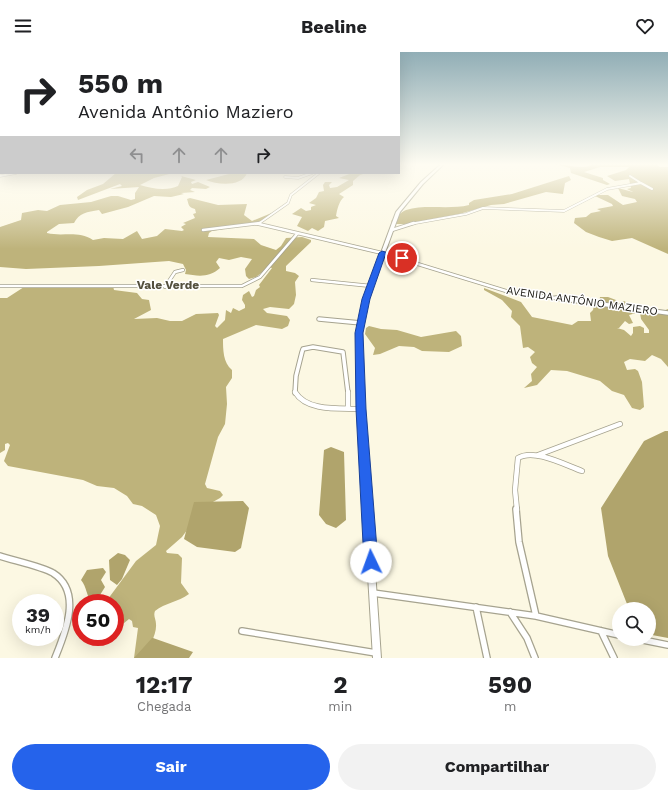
<!DOCTYPE html>
<html lang="pt">
<head>
<meta charset="utf-8">
<style>
	body { margin:0; font-family:"Work Sans",sans-serif; background:#f2f2f2; color:#202124; height:100vh; display:flex; flex-direction:column; font-size:15px; white-space:nowrap }
	* { box-sizing:border-box; margin:0 }
	p { font-size:13px; color:#757577 }
	.icon { flex:none; width:22px; height:22px; fill:none; stroke:currentColor; stroke-width:2; stroke-linecap:round; stroke-linejoin:round }
	.map { position:relative; height:606px; overflow:hidden }
	.side { display:flex; flex-direction:column; background:#fff; flex:1 }
	.side>* { flex:none }
	.banner { position:absolute; left:0px; top:0px; width:400px; height:122px; box-shadow:0 4px 16px #0002; background:#fff; color:#202124; overflow:hidden }
	.buttons { position:absolute; left:612px; top:550px; display:grid; gap:8px }
	.buttons a { display:grid; place-items:center; width:44px; height:44px; border-radius:50%; background:#fff; box-shadow:0 4px 16px #0002; font-size:20px }
	.speed { position:absolute; left:12px; top:542px; display:flex; gap:8px; font-size:20px; font-weight:700; text-align:center }
	.speed>* { display:grid; place-content:center; width:52px; height:52px; border-radius:50%; background:#fff; box-shadow:0 4px 16px #0002; line-height:1 }
	.speed small { font-size:10px; font-weight:400 }
	.speed .limit { border:6px solid #d22; background:#fff; color:#111 }
	.pin { position:absolute; display:grid; place-items:center; width:34px; height:34px; color:#fff; margin:-17px; border:2px solid #fff; border-radius:50%; box-shadow:0 1px 4px #0007 }
	.me { position:absolute; width:44px; margin:-22px; rotate:357deg; stroke-linejoin:round; filter:drop-shadow(0 0 3px #0008) }
	.turn { display:flex; align-items:center; gap:14px; height:84px; padding:0 12px; font-size:18px }
	.turn .icon { width:52px; height:52px; stroke-width:2.5 }
	.turn b { display:block; font-size:28px; line-height:34px }
	.lanes { display:flex; align-items:center; height:38px; padding:0 12px; background:#0003; justify-content:center; gap:20px; direction:ltr }
	.lanes .off { opacity:.35 }
	.eta { display:flex; justify-content:space-evenly; align-items:center; height:68px; text-align:center }
	.eta b { font-size:24px; font-weight:700; line-height:28px }
	.cta { display:flex; gap:8px; margin-top:auto; padding:8px 12px }
	.cta a { flex:1; height:46px; border-radius:24px; background:#2563eb; color:#fff; font-size:16px; font-weight:700; line-height:46px; text-align:center }
	.cta a+a { background:#f2f2f2; color:#202124 }
	header { display:flex; justify-content:space-between; align-items:center; height:52px; padding:0 12px; background:#fff; font-size:18px; font-weight:700 }
	.map>svg:first-child { display:block }
	.forest { fill:#beb37b; fill-rule:evenodd }
	.water { fill:#b0a46c }
	.lines { fill:none; stroke-linecap:round; stroke-linejoin:round }
	.street-far4-casing { stroke:#a6a38f; stroke-width:3 }
	.street-far3-casing { stroke:#a6a38f; stroke-width:4 }
	.street-far2-casing { stroke:#a6a38f; stroke-width:5.5 }
	.street-far1-casing { stroke:#a6a38f; stroke-width:6 }
	.street-casing { stroke:#a6a38f; stroke-width:8 }
	.secondary-casing { stroke:#a6a38f; stroke-width:2 }
	.street-far4 { stroke:#fff; stroke-width:2 }
	.street-far3 { stroke:#fff; stroke-width:2.5 }
	.street-far2 { stroke:#fff; stroke-width:3.5 }
	.street-far1 { stroke:#fff; stroke-width:4.5 }
	.street { stroke:#fff; stroke-width:5.5 }
	.secondary { fill:#fff; fill-rule:evenodd }
	.route { fill:#2563eb; stroke:#184099 }
	.labels { text-anchor:middle; dominant-baseline:central; stroke-width:3; stroke-linejoin:round; paint-order:stroke }
	.street-label { font-size:11px; fill:#17150e; stroke:#fff }
	.neighbourhood-label { font-size:12px; font-weight:bold; fill:#54503e; stroke:#fff }
</style>
</head>
<body>
<header><svg class="icon" aria-label="menu" viewBox="0 0 24 24"><path d="M4 6h16M4 12h16M4 18h16"/></svg>Beeline<svg class="icon" aria-label="heart" viewBox="0 0 24 24"><path d="M12 20l-8-8c-3-5 5-10 8-4 3-6 11-1 8 4z"/></svg></header>
<div class="map">
<svg width="668" height="606" viewBox="0 0 668 606">
	<rect width="100%" height="100%" fill="#fcf8e3"/>
	<path class="forest" d="M555,112C566,112 582,118 591,113L590,112H655L660,115H668V202L632,186L612,189L599,185L586,180L574,171L575,166L586,165L591,161L601,159L597,157L613,154L612,152L595,144L597,143H608L623,153L637,150L635,147L622,144L618,136L633,140L627,137L631,136L629,127L615,129L607,124L626,118L629,115H600L584,120L603,126V128L610,132L607,133L571,121L570,116Z
		M116,121H173L154,126L140,133C152,137 168,139 178,134L182,125L181,124L196,128L191,130L192,132L198,130L210,135L206,137L192,136L190,138L195,140L181,141L184,142L171,145L154,144L128,155L102,162L99,158C87,160 79,161 74,171L59,172L47,180V181C63,185 78,178 93,188L104,186L123,187L137,179L142,187L157,184L165,177L182,179L184,178L181,175L186,172L183,171L195,166L193,162L196,161L195,157C188,155 189,153 187,147L190,146L218,153L247,152L244,163L252,169L274,160L259,171L212,179L209,181L208,185L254,187L261,193L276,198L281,194L286,186L302,185L311,188V190L286,214V219L295,221L299,224L295,230L296,243L294,252L289,257L270,255L263,257L267,261L287,264L290,268L288,274L282,277L256,273L223,287C223,297 223,311 232,318V326L226,335L227,352L225,372L218,385L205,432L207,436L220,439L223,443L220,446L204,455L182,485L166,499L167,501L178,502L182,506L181,531L189,542C178,550 165,551 155,559C153,564 156,567 156,572C157,583 148,597 142,606H134L138,576L133,575L132,569L129,567L118,576V578H115V551H105L136,509L156,493L160,474L156,463L142,454L133,452L127,444L114,436L97,434L83,428L8,414L4,409L10,393L8,391L5,392V398L0,401V246H7L24,235L113,234L114,238L137,241L142,247L149,248L151,258L134,267L157,266L170,269H182L196,262L218,261L219,263L215,274L217,276L225,268L226,258L231,261L233,256L239,259L245,256V253L242,248L243,243L249,239L252,245L254,244L256,238L260,235L259,233L272,216L269,215L256,225L249,227L246,224L245,217L252,207L241,205L229,208L219,206L216,210L220,216C209,226 198,224 185,222L186,218L183,212L169,209L99,214L26,217L0,215V175L21,168L22,161L38,158L47,159L60,153L91,150L111,144H118L131,148L135,147V141L139,135L110,137L122,134L120,132L78,148L77,145L87,138L103,132Z
		M233,121H247C242,135 218,133 206,128Z
		M352,121H366L360,123L353,129V133L339,142L344,145C339,149 337,158 336,164L339,166L325,169L324,175L318,179L312,176L308,179L297,174L302,165L292,162L301,156L306,159L311,158V155L316,153L309,151L316,146L319,140L324,139L323,133L325,130H332L329,133L330,136L337,135L349,128L339,126Z
		M569,124L571,128L565,131L563,142L546,140L504,152L491,153L459,162L405,172H394L391,169C397,166 400,160 406,158C425,152 449,158 469,153V151L474,148L512,142Z
		M484,236L521,250L532,265L572,273L578,269H591L590,261L593,258L594,253L599,250L600,245H608L616,248L618,252L624,249C637,256 653,264 668,257V315L661,307L652,303L645,309L630,307L624,310L627,318L635,317L638,319L642,330L644,355L640,358L632,356L624,343L612,339L600,329L567,319L551,318L537,333L524,336L532,329L531,322L537,315L532,311L530,305L535,300L528,295L523,296L520,274L511,265L512,259L502,248L484,238ZM636,261H640L641,267L649,278V281H644V276L640,274L633,275V281L631,284L624,278L617,276H619L625,269L629,272L633,271L629,263Z
		M369,274L381,277L397,278L421,285L456,279L461,284L462,294L449,300L422,299L414,295L399,294L380,302L373,303L375,296L365,282L366,276Z"/>
	<path class="water" d="M665,379H668V586L652,583L649,580V557H629L608,504L601,456L644,389Z
		M331,395L344,400L346,468L336,476L326,472L319,463L324,398Z
		M243,449L249,456L241,496L235,500L197,495L184,487L194,450Z
		M118,501L125,503L130,508L122,527L117,533L110,528L109,508Z
		M103,516L106,520L101,528L105,535L100,543L91,549C86,543 87,535 81,528L87,518Z
		M152,586H153L193,600L189,606H134Z"/>
	<g class="lines">
		<g class="street-far4-casing">
			<path id="street-far4" d="M0,124L16,121
				M630,124L641,131
				M285,125L298,126L312,121
				M258,172L288,151L291,143L319,121
				M410,172L466,162L483,156L564,159L607,137L641,131L652,137"/>
		</g>
		<g class="street-far3-casing">
			<path id="street-far3" d="M259,172L382,201L506,239L563,247
				M203,178L260,171
				M392,178L414,171
				M312,228L371,234
				M0,234H242L260,225L297,182
				M165,235L175,220L183,218"/>
		</g>
		<g class="street-far2-casing">
			<path id="street-far2" d="M556,246L668,261
				M319,267L361,271
				M295,341L296,324L302,300L303,297L313,295L343,300L348,341"/>
		</g>
		<g class="street-far1-casing">
			<path id="street-far1" d="M295,340C307,360 340,356 361,357
				M348,340V356
				M538,403L620,372
				M517,458L515,438L518,406C534,396 565,413 582,419"/>
		</g>
		<g class="street-casing">
			<path id="street" d="M516,457L519,490L536,564
				M0,504C12,508 44,515 53,521C83,540 65,581 55,606
				M373,541L536,564L619,583
				M476,555L487,606
				M510,560L527,586L535,606
				M242,579L376,601
				M601,579L614,606
				M638,587L668,593"/>
		</g>
		<g class="secondary-casing">
			<path id="secondary" d="M441,112H444L423,132L400,160L368,247L361,281L364,357L381,606H373L358,357L357,281L364,247L396,160L421,130Z"/>
		</g>
		<use href="#street-far4" class="street-far4"/>
		<use href="#street-far3" class="street-far3"/>
		<use href="#street-far2" class="street-far2"/>
		<use href="#street-far1" class="street-far1"/>
		<use href="#street" class="street"/>
		<use href="#secondary" class="secondary"/>
	</g>
	<linearGradient id="sky" x2="0" y2="1"><stop stop-color="#91aeb6"/><stop offset="0.57" stop-color="#fefcf2"/><stop offset="1" stop-color="#fefcf2" stop-opacity="0"/></linearGradient>
	<rect width="668" height="197" fill="url(#sky)"/>
	<path class="route" d="M382,199L406,206L402,209L385,204L370,247L363,281L366,357L378,510L376,515L371,517L366,515L364,510L356,357L355,281L362,247L379,201Z"/>
	<g class="labels">
		<g class="street-label">
			<text transform="translate(582 249) rotate(8)">AVENIDA ANTÔNIO MAZIERO</text>
		</g>
		<g class="neighbourhood-label">
			<text x="168" y="233">Vale Verde</text>
		</g>
	</g>
</svg>
<div class="buttons">
<a><svg class="icon" aria-label="search" viewBox="0 0 24 24"><circle cx="10" cy="10" r="6"/><path d="M15 15l6 6"/></svg></a>
</div>
<div class="speed"><div>39<small>km/h</small></div><div class="limit">50</div></div>
<div class="pin" style="left:402px;top:206px;background:#d93025"><svg class="icon" aria-label="arrive" viewBox="0 0 24 24"><path d="M6 21V4h12l-3 4 3 4H6"/></svg></div>
<svg class="me" style="left:371px;top:510px" viewBox="-20 -20 40 40"><circle r="19" fill="#fff"/><path d="M0-13L10 11 0 6-10 11z" fill="#2563eb"/></svg>
<div class="banner">
<div class="turn"><svg class="icon" aria-label="right" viewBox="0 0 24 24"><path d="M7 20v-9h11M14 6l5 5-5 5"/></svg><div><b>550 m</b>Avenida Antônio Maziero</div></div>
<div class="lanes"><svg class="icon off" aria-label="left" viewBox="0 0 24 24"><path d="M17 20v-9H6M10 6l-5 5 5 5"/></svg><svg class="icon off" aria-label="ahead" viewBox="0 0 24 24"><path d="M12 20V5M6 11l6-6 6 6"/></svg><svg class="icon off" aria-label="ahead" viewBox="0 0 24 24"><path d="M12 20V5M6 11l6-6 6 6"/></svg><svg class="icon" aria-label="right" viewBox="0 0 24 24"><path d="M7 20v-9h11M14 6l5 5-5 5"/></svg></div>
</div>
</div>
<section class="side">
<div class="eta">
<div><b>12:17</b><p>Chegada</p></div>
<div><b>2</b><p>min</p></div>
<div><b>590</b><p>m</p></div>
</div>
<div class="cta"><a>Sair</a><a>Compartilhar</a></div>
</section>
</body>
</html>
